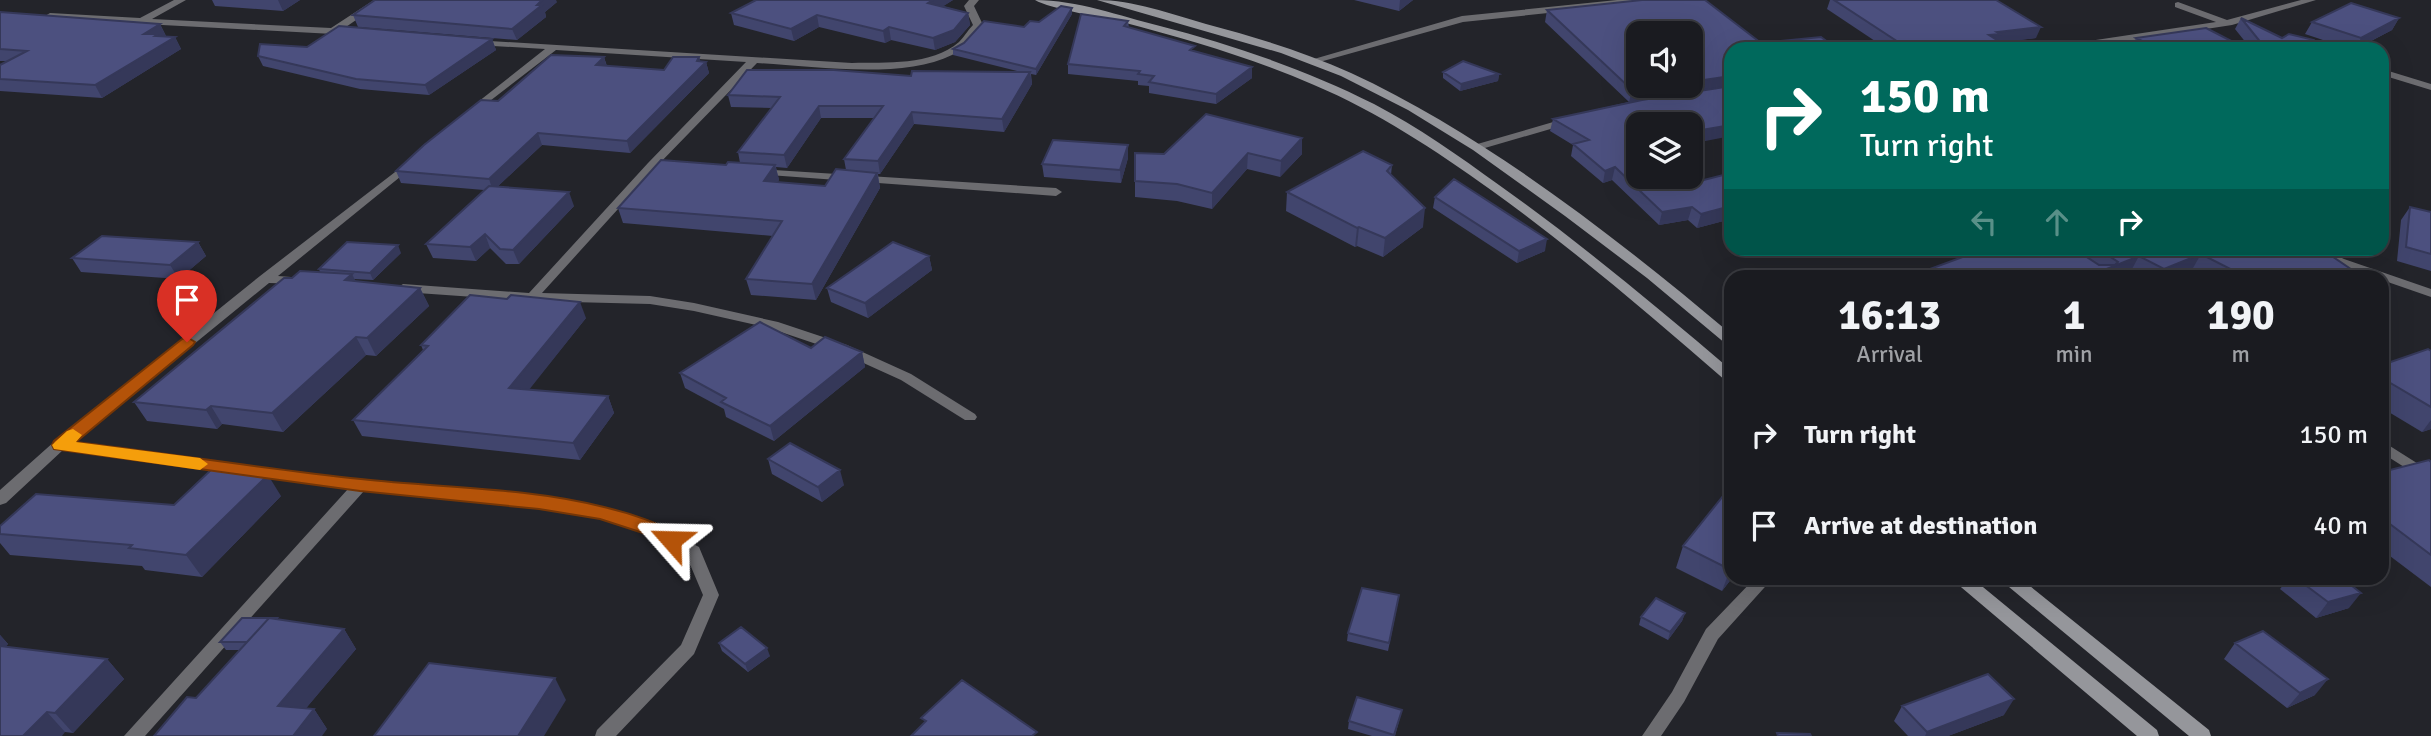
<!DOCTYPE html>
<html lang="en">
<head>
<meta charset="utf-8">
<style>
	body { margin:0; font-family:Signika,sans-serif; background:#27282d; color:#f1f3f6; height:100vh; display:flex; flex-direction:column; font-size:26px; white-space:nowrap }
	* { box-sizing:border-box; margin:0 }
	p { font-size:23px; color:#9fa1a5 }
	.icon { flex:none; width:38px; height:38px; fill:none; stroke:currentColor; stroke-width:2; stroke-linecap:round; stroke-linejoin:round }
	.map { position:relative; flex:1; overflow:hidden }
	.side { position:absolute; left:1724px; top:270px; width:665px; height:315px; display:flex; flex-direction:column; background:#1a1b20; border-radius:21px; box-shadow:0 7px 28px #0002,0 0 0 2px #38393e }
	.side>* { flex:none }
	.guide { position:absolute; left:1724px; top:42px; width:665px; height:214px; border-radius:21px; box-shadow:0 7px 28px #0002,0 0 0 2px #38393e; background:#00695c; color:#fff; overflow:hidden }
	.tools { position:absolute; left:1626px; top:21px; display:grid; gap:14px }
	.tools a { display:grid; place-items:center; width:77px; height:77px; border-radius:14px; background:#1a1b20; box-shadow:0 7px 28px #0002,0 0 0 2px #38393e; font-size:35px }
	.pin { position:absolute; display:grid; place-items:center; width:60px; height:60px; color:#fff; margin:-72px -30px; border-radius:50% 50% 50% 0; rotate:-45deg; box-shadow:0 0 7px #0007 }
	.pin .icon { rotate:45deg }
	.me { position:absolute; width:77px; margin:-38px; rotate:295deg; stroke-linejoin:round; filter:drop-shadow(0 0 5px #0008) }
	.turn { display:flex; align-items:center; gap:24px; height:147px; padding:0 21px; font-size:32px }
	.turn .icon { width:91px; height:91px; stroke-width:2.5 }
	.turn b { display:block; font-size:49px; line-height:60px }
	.lanes { display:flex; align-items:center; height:66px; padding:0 21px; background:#0003; justify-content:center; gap:35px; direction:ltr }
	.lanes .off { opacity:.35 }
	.eta { display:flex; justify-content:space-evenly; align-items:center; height:119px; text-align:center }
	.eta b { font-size:42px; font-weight:800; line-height:49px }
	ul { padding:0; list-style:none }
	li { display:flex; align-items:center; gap:21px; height:91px; padding:0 21px }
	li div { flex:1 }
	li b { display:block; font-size:26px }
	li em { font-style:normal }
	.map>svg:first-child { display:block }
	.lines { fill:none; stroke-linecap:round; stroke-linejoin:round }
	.street { fill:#6c6c70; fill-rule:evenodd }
	.secondary { fill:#95969b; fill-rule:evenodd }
	.wall { fill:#41456d; fill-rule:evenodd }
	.shaded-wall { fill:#353859 }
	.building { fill:#4c507f; stroke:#353859; stroke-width:2 }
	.route { fill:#b45309; stroke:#753606; stroke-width:2 }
	.slow { fill:#f59e0b }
</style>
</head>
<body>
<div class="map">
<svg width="2431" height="736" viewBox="0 0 2431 736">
	<rect width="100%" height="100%" fill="#23242a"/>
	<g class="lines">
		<path class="street" d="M174,0H186L152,19L331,28L374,0H385L343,29L355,30L357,32L352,35L50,19L45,16L50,13L140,18Z
			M969,0H979L974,6L983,25C973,37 966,48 952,55C903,80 811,66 757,63L656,167L542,293L650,296L694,303L778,322L847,345L911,374L975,414L977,417L975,420H965L901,380L837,351L769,328L694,311L650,304L532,301L403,292L397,288L403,284L529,293L648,163L746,62L556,50L473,114L469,113V109L545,49L476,45L473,44V40L852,63C886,62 931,66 959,42C964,37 968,30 973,25L964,6Z
			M1617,0H1649L1644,3L1463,22L1316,63L1307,61L1462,16Z
			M2301,0H2316L2232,25L2089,47L2031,49L2036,46L2089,41L2216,22L2175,7V3L2178,2L2227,20Z
			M2382,69L2431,84V90L2382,75Z
			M1567,118L1571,119V123L1478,150L1472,147L1474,145Z
			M412,159L416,160V164L278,276L304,278L305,281L304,284L269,283L74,442L360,480L539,496L608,509L655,525L699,547L719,595L694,654L616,736H595L597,730L681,645L703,595L686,555L643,533L600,518L539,508L364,491L145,736H124L348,489L63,450L6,503L0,505V490L55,441L260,276Z
			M758,169L1056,188L1062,192L1056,196L754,174L752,172Z
			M2305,248H2322L2344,259L2431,289V297L2382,280V276C2358,276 2324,263 2305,248Z
			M2382,441L2431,472V484L2382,453Z
			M1755,578H1773L1718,639L1684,702L1661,736H1642L1672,692L1706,629Z"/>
		<path class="secondary" d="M1035,0C1077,0 1120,16 1160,26C1233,45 1307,70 1374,104C1418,127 1459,156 1499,185C1579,242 1656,306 1731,370V382L1726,381C1650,315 1573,249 1491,190C1435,150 1378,112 1314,85C1252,58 1187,39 1122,22C1102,17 1050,9 1035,0Z
			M1097,0C1133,0 1171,14 1206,24C1255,37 1305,52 1351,73C1485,135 1618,239 1731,334V345L1726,344L1647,278L1565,216L1473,150L1408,110L1341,76L1281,53Z
			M1953,578H1972L2157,730L2159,736H2137L1955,582Z
			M2001,578H2020L2209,730L2211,736H2189L2003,582Z"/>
	</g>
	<path class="wall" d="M212,0H300L283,11L215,6Z
		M756,0H953L943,6L968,13L970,25L955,42L935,50L891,40L885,43L819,27L794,41L734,25L731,13Z
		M1354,0H1413L1399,11Z
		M1830,0H1996L2036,38L2000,42L2011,49H1887L1827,9Z
		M557,2L545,12L546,17L517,40L358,27L353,15Z
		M1547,10L1731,49L1638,124V177L1700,181L1731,173V219L1697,228L1688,220L1659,225L1612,180L1603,183L1571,156L1573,145L1550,131L1553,119L1629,102L1545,22Z
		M0,12L160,24L166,36L175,37L181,49L102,98L0,91V65L7,61H0Z
		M1072,14L1036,75L1031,74L1032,84L1004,132L914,124L880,174H878L880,188L816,300L751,295L746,279L773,236L623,223L618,208L726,165L740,163L738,152L772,108L731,107L728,95L911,76L1021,72L953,55V49L1039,22ZM821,118H874L844,159L846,170L825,186L777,182L779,180L776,167L787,168Z
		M2241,18L2282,38L2318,49H2251L2235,29Z
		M2399,18L2392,30L2356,49H2350L2305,34L2312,22Z
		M1128,21L1129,28L1195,51L1252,67V78L1216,104L1149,93V86L1138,85V81L1068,74V64Z
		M2136,38L2245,48V49H2142L2133,45Z
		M492,39L496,50L429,95L360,89L263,66L258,56L307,47Z
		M604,57L607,66L664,70L699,57L700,61L706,62L709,73L630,153L542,145L498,186L574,206L519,264H506L490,248L476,261L433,258L426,244L484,190L401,183L396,171L498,101Z
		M1443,72L1499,74L1498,81L1460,91L1443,78Z
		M1302,138V154L1280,177L1247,169L1212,209L1177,201L1135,197V181L1164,154Z
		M1128,145V158L1121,183L1044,177L1042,164Z
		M1392,165L1391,175L1423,227L1383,257L1357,246L1355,247L1286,211L1287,192Z
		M1435,197L1545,251L1517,263L1433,208Z
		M2410,207L2431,212V271L2397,261L2401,220Z
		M198,242L206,256L179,279L81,272L72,258Z
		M1947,248H2320L2361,276H2210L2193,268L2172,276H2145L2132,269L1962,258Z
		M401,253L373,280L354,279L355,281L420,288L429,306L376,356L366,355L283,432L222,424L217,429L147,421L134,402L292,278L320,272L319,269Z
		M929,256L932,270L868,318L831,302L827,288Z
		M586,318L528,390L608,396L614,413L580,460L362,436L353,420L423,350L421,345Z
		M811,348L862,352L865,367L774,441L726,417L724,409L685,388L680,373Z
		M2431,351V429L2422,432L2382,408V365Z
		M768,459L844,485L822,502L772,474Z
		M2431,462V587L2382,550V472Z
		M1731,486V578H1732L1722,591L1676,568L1683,546Z
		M281,496L202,577L145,570L142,566L10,555L0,543V526L174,505Z
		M2289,578H2342L2349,608L2316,618L2280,589Z
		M1398,602L1388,651L1347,641L1348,633Z
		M1685,613L1682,621L1668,640L1639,625L1641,617Z
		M277,618L278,619L344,629L356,649L306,708L314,709L327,729L196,698L240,650H226L220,642Z
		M0,635L8,644L5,647L107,659L124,679L73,733L65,732L0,736Z
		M719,643L770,656L748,672L722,651Z
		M2235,643L2315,695L2287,708L2224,659Z
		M1902,706L2004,715L1948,736H1908L1894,721Z
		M1402,710L1395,736H1372L1348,729L1349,721Z"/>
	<path class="shaded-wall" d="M278,0H300L283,11Z
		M542,0H556L557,2L545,12L546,17L517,40L512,29Z
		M933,0H953L930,15L928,3Z
		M1400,0H1413L1399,11Z
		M1072,8V14L1036,75V69Z
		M968,13L970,25L955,42L935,50L933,38Z
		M817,15L819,27L794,41L791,29Z
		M2399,18L2392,30L2355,49L2361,38Z
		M160,24L166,36L175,37L181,49L102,98L95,85L144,34Z
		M889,27L891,40L885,43L883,31Z
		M2041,27L2036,38L1997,43L1989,35L1997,32Z
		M492,39L496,50L429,95L425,85Z
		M604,57L607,68L596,65Z
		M699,57L702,66L706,62L709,73L630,153L627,141Z
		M1252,67V78L1216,104V94Z
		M1030,72L1032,84L1004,132L1002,119Z
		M1499,74L1498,81L1460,91L1461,84Z
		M1731,76V87L1629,102L1632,90L1662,86H1690V82Z
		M819,106L821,118L787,168L784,155Z
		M912,112L914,124L880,174L878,161Z
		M1731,125V136L1690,144V132Z
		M538,133L542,145L493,191L489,179Z
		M1302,138V154L1280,177L1281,161Z
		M1638,141V153L1629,142Z
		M1128,145V158L1121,183L1120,170Z
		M1248,153L1247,169L1212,209V193Z
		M775,165L779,180L767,197L764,181Z
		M1615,167L1612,180L1603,183L1605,171Z
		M877,173L880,188L816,300L812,284Z
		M569,192L574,206L519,264L513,250Z
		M1731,206V219L1697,228L1701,214Z
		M1692,207L1688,220L1659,225L1662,212Z
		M1425,208L1423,227L1383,257L1385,238Z
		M1359,227L1357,246L1355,247L1357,228Z
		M485,234L490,248L476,261L470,247Z
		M1547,239L1545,251L1517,263L1519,251Z
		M198,242L206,256L179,279L170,265Z
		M398,245L401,253L373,280L370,273Z
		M2201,254L2193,268L2172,276H2160L2164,269Z
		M929,256L932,270L868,318L865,303Z
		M2139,256L2132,269L2115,276H2089Z
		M352,274L361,292L345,280Z
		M420,288L429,306L376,356L367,338Z
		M580,302L586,318L517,405L509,388Z
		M356,337L366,355L283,432L272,413Z
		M862,352L865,367L774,441L770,426Z
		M608,396L614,413L580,460L573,443Z
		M211,406L222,424L217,429L206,410Z
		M2431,420V429L2422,432Z
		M840,470L844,485L822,502L818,487Z
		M268,475L281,496L202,577L186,555Z
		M1731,567V578H1732L1722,591Z
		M2361,593L2349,608L2316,618L2328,602Z
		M1685,613L1682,621L1668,640L1670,632Z
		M344,629L356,649L292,725L278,706Z
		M0,635L8,644L0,651Z
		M767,648L770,656L748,672L745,664Z
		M107,659L124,679L73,733L55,713Z
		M555,678L566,700L544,736H518Z
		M2328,679L2315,695L2287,708L2300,693Z
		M2014,699L2004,715L1948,736H1925L1927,732Z
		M314,709L327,729L322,736H293Z
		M47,712L65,732L62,736H23Z"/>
	<path class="building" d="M375,0H542L537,5H542L512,29L353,15Z
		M756,0H933L928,3L968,13L954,30L933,38L889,27L883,31L817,15L791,29L731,13Z
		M1642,0H1705L1761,43L1821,37L1837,49H1731V76L1690,82V33H1638V86H1662L1632,90L1547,10Z
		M1834,0H1996L2041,27L1997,32L2001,34L1989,35L2011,49H1909Z
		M2351,3L2399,18L2361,38L2312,22Z
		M1061,6L1072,8L1036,69L953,49L964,43L984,21L1024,27L1030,21L1039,22Z
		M0,12L160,24L144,34H158L155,36L175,37L95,85L0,79V65L27,51L0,49Z
		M1081,14L1128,21L1124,26L1195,46L1190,50L1252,67L1216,94L1149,82L1154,76L1138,74L1140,71L1068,64Z
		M2241,18L2282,38L2289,34L2314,40L2318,49H2266Z
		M339,26L492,39L425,85L356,79L258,56L260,44L307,47Z
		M2206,28L2245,48L2239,49H2158L2136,38Z
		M551,55L604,57L596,65L664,70L673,57H699L697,61L706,62L627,141L538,133L489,179L396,171L424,145L481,100L498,101Z
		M1463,61L1499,74L1461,84L1443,72Z
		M747,70H834L911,76L912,71L1030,72L1002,119L912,112L878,161L844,159L883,106H819L784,155L738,152L780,97L728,95Z
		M1731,86V125L1690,132V124H1638V141L1629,142L1638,147V177H1690V175L1700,181L1731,173V206L1701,214L1692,207L1662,212L1615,167L1605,171L1573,144L1589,140L1553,119L1642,100Z
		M1206,114L1302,138L1281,161L1248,153L1212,193L1177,184L1135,181V153L1164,154Z
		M1053,140L1128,145L1120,170L1042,164Z
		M1363,151L1392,165L1387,171L1425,208L1385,238L1359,227L1357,228L1287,192Z
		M661,160L726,165L728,162L775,165L764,181L825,186L836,169L877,173L812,284L746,279L782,221L618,208Z
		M1454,179L1547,239L1519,251L1435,197Z
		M489,186L569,192L513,250L500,249L485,234L470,247L426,244Z
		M2410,207L2431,212V254L2406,247Z
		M102,236L198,242L170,265L72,258Z
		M347,242L398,245L370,273L319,269Z
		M893,242L929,256L865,303L827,288Z
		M1974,248H2073L2099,265H2115L2118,262L2097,248H2320L2361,276H2244L2201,254L2164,269L2139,256L2089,276H1911L1979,251Z
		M300,271L352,274L345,280L420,288L367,338L356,337L272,413L211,406L206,410L134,402L284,278H292Z
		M470,295L507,299L511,295L580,302L509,388L608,396L573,443L353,420L428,346L421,345Z
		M760,322L811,348L825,337L862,352L770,426L721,402L726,398L680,373Z
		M2428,349L2431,351V407L2382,378V365Z
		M790,443L840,470L818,487L768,459Z
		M2429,460L2431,462V555L2382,518V472Z
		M213,468L268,475L186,555L129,548L132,545L0,534V526L36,494L174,505Z
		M1731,486V567L1729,569L1683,546Z
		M2296,578H2342L2361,593L2328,602Z
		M1362,588L1399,595L1389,643L1348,633Z
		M1656,598L1685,613L1670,632L1641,617Z
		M242,618H277L276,619L269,618L247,642H220Z
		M269,618L344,629L278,706L314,709L293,736H154L187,697L196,698Z
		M741,627L767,648L745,664L719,643Z
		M2263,631L2328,679L2300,693L2235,643Z
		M0,646L107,659L55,713L47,712L23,736H0Z
		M429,663L555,678L518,736H374Z
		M1988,674L2014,699L1927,732L1902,706Z
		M962,680L1037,732L1032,736H911L926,721L921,718Z
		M1357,697L1402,710L1394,735L1349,721Z
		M1777,733L1810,734L1811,736H1778Z"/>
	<path class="route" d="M187,337L195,342L193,345L76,442C171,454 266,469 361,479C441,488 525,487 604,507C621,511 672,525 681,540L678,545L671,547L643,533L600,519L539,509L360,491L54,449L52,445L54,441L182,339Z"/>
	<path class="slow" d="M73,429L82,435L76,442L200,458L208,464L200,470L54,449L52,445L67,431Z"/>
</svg>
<div class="tools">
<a><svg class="icon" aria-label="sound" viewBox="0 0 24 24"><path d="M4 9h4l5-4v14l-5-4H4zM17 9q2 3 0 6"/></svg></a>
<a><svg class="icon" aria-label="layers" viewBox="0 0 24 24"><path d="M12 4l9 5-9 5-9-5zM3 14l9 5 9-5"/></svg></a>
</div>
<div class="pin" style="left:187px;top:342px;background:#d93025"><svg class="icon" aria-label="arrive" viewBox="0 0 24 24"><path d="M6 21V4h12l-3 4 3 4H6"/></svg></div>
<svg class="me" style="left:671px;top:540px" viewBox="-20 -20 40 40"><path d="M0-17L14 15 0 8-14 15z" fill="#b45309" stroke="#fff" stroke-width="4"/></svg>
<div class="guide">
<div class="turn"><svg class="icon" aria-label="right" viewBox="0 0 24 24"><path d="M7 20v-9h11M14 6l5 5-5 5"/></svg><div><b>150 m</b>Turn right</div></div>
<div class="lanes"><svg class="icon off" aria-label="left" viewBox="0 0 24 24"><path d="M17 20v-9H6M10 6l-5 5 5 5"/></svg><svg class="icon off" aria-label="ahead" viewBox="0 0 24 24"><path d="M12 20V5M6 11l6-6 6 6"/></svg><svg class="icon" aria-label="right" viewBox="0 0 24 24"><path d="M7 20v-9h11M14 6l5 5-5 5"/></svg></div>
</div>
<section class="side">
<div class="eta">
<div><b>16:13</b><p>Arrival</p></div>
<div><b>1</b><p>min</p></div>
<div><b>190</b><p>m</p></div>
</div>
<ul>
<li><svg class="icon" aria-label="right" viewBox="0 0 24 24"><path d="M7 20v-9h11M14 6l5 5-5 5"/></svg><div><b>Turn right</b></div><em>150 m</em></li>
<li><svg class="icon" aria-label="arrive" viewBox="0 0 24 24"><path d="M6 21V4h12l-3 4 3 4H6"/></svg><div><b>Arrive at destination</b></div><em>40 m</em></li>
</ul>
</section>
</div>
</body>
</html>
